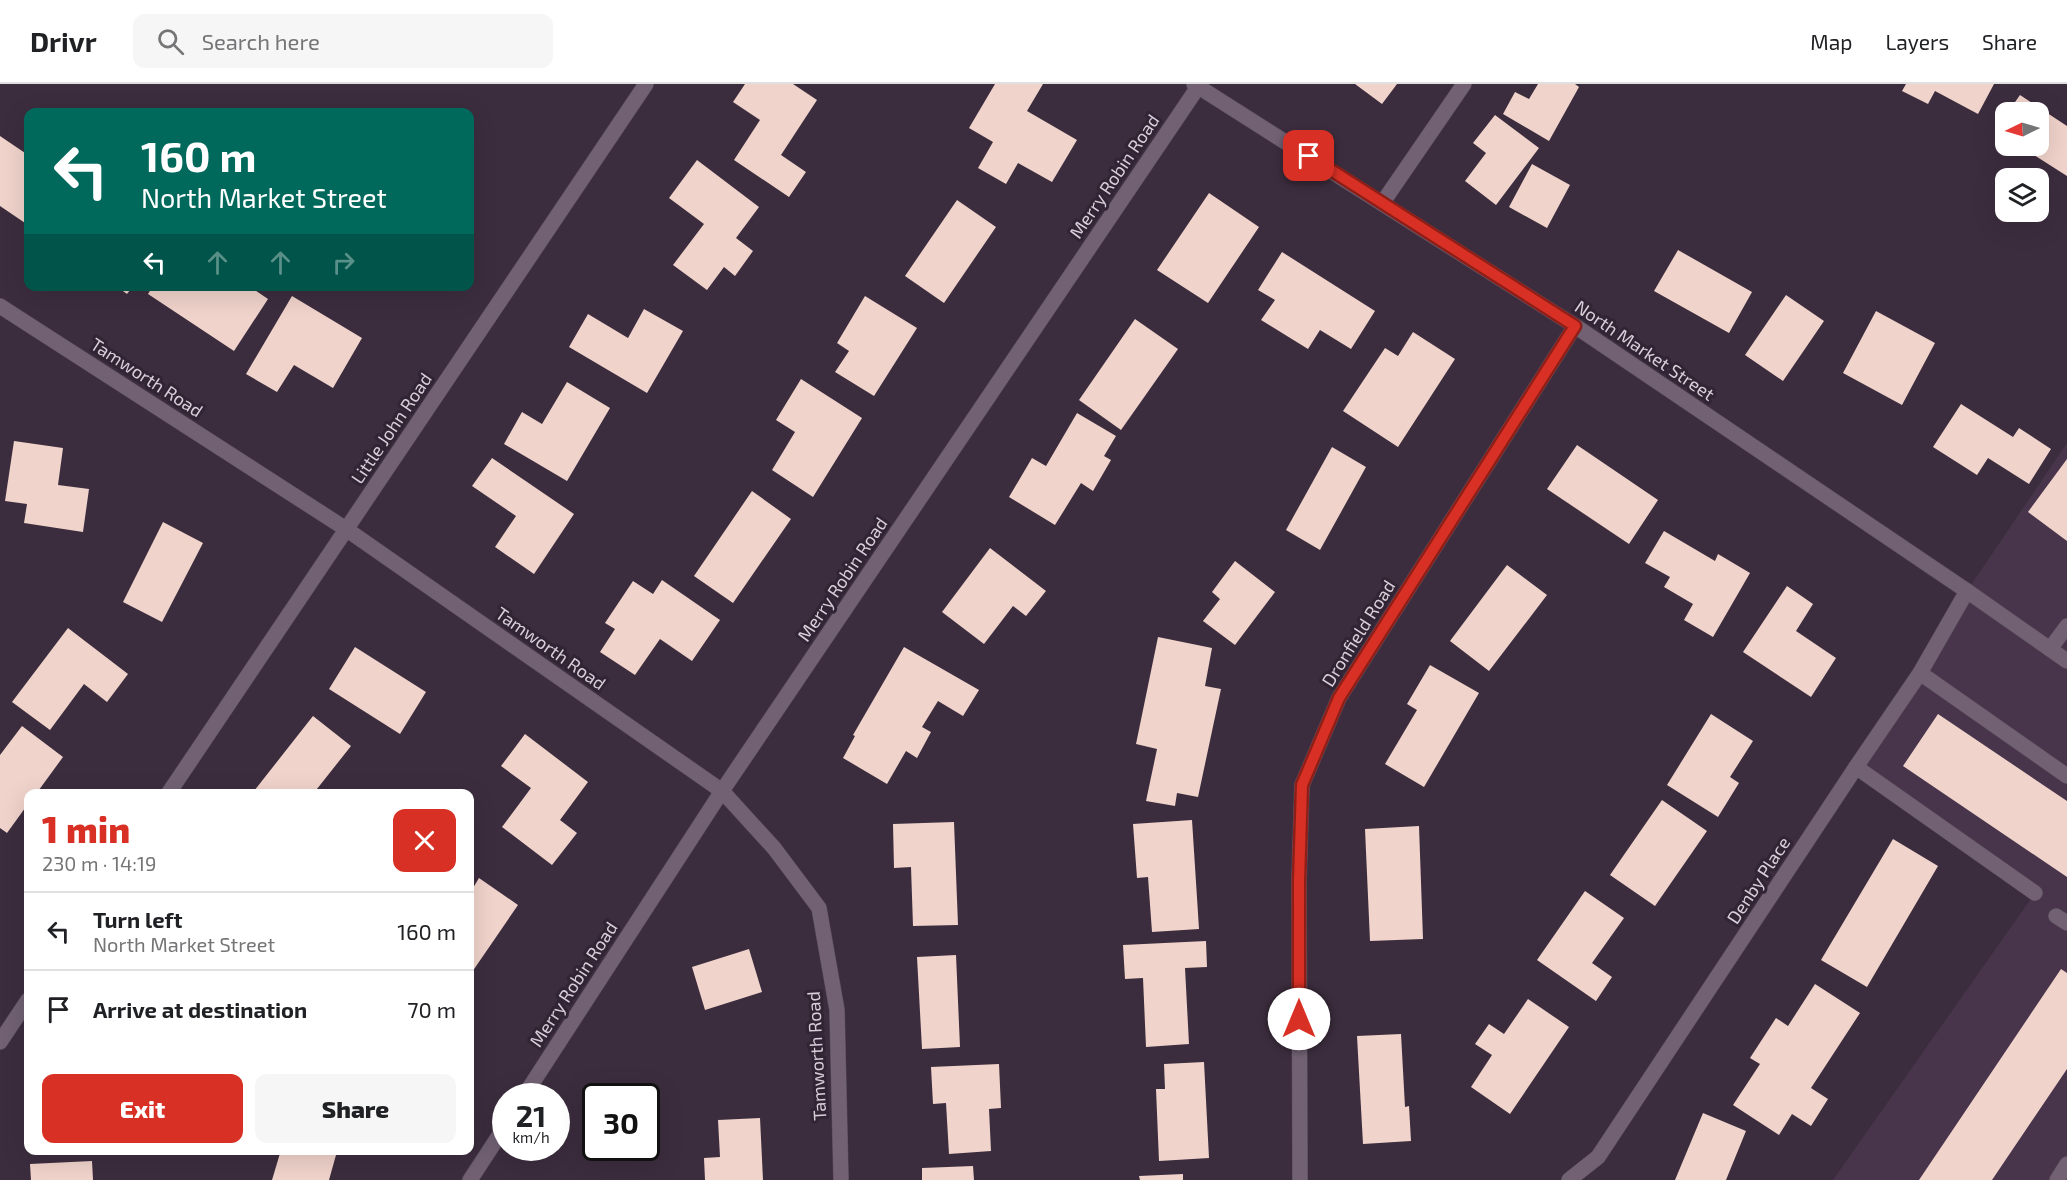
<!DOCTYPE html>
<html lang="en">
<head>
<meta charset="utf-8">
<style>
	body { margin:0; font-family:"Exo 2",sans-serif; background:#f6f6f6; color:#202124; height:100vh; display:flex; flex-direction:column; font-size:22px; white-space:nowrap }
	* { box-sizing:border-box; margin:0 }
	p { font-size:20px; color:#757577 }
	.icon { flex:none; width:33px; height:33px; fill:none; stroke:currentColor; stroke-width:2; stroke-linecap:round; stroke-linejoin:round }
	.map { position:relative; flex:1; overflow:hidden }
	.sheet { position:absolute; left:24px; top:705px; width:450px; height:366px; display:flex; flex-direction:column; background:#fff; border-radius:12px; box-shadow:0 6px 24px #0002 }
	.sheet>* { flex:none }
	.top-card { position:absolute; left:24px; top:24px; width:450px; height:183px; border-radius:12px; box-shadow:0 6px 24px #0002; background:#00695c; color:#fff; overflow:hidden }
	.needle { width:39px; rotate:265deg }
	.fabs { position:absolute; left:1995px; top:18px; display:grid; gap:12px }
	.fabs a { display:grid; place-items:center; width:54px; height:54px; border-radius:12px; background:#fff; box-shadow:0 6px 24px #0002; font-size:30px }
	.speed { position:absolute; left:492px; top:999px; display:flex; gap:12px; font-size:30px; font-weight:700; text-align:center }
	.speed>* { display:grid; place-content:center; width:78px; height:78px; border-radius:50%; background:#fff; box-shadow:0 6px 24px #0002; line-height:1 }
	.speed small { font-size:15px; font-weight:400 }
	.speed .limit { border:3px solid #111; border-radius:9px; background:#fff; color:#111 }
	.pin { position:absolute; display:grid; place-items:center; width:51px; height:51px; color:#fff; margin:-26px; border-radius:12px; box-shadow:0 3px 9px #0006 }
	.me { position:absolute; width:66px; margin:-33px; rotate:0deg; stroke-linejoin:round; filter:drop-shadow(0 0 4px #0008) }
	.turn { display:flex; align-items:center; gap:21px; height:126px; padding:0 18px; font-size:27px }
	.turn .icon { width:78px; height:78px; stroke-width:2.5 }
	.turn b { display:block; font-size:42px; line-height:51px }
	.lanes { display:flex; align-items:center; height:57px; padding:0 18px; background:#0003; justify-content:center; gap:30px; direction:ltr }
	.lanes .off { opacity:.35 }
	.round { display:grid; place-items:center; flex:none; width:63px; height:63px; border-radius:12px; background:#f6f6f6 }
	.head { display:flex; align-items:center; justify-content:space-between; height:102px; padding:0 18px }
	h1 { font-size:36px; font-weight:800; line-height:45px; color:#d93025 }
	.primary-button { display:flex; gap:12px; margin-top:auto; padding:12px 18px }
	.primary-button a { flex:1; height:69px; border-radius:12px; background:#d93025; color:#fff; font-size:24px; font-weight:800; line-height:69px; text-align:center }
	.primary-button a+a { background:#f6f6f6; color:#202124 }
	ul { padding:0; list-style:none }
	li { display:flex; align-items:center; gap:18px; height:78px; padding:0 18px; border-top:2px solid #e0e0e0 }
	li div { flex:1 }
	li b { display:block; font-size:22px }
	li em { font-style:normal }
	header { display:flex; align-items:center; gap:36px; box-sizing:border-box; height:84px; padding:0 30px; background:#fff; border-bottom:2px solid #e0e0e0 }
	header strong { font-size:28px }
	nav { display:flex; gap:33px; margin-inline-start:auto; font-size:21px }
	.search { width:420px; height:54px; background:#f6f6f6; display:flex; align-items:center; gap:15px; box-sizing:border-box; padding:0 21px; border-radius:12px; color:#757577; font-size:22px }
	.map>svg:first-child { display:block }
	.built { fill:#48354b }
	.building { fill:#f0d3cb }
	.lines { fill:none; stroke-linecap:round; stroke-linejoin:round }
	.service-casing { stroke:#554958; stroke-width:16 }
	.minor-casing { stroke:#554958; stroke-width:16 }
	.tertiary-casing { stroke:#554958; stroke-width:16 }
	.service { stroke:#716173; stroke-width:15 }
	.minor { stroke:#716173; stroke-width:15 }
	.tertiary { stroke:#716173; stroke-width:15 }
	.route-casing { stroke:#8d1f18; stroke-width:15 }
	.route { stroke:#d93025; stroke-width:10 }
	.labels { text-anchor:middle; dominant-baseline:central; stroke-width:6; stroke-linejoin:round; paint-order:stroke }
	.street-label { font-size:18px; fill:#d8cfda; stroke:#312434 }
</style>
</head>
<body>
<header>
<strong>Drivr</strong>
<div class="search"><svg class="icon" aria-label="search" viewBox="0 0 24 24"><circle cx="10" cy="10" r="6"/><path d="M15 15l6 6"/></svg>Search here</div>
<nav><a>Map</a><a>Layers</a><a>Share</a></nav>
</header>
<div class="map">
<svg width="2067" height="1096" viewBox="0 0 2067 1096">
	<rect width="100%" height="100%" fill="#3c2d3e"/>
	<path class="built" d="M2067,359V1096H1833L2035,809L1856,683L1967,507Z"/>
	<path class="building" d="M745,0H793L817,16L781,71L806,88L789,113L734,76L760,36L733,18Z
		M995,0H1043L1027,27L1077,56L1052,98L1018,79L1006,100L978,84L993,58L969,44Z
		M1355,0H1397L1382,20Z
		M1538,0H1575L1579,3L1549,57L1503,30L1515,8L1529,15Z
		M1906,0H1994L1978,30L1935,7L1928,20L1902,7Z
		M2020,11L2067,42V92L2020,62H2038V28H2008Z
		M1495,31L1539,64L1496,121L1465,97L1486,69L1473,59Z
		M2006,33V52L1997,46Z
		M0,52L28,71V141L0,122Z
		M697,76L759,123L736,154L753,167L735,192L724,183L707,206L673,181L704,140L669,114Z
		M1532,80L1570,101L1547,144L1509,123Z
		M1209,109L1259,143L1208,219L1157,186Z
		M957,116L996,143L944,219L905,192Z
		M1678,166L1752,208L1729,249L1654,207Z
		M1282,168L1375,227L1351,265L1320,246L1308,265L1261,236L1275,216L1258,206Z
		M116,202H133L127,210Z
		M153,202H249L268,215L234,267L148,210Z
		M1786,211L1824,237L1783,297L1745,271Z
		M292,212L362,254L333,304L294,281L277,308L246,290Z
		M865,212L917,244L874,312L835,288L849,267L837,259Z
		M644,225L683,247L647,309L569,263L588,230L628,254Z
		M1876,227L1935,259L1902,321L1843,289Z
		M1135,235L1178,265L1121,346L1079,316Z
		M1413,248L1455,275L1398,363L1343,327L1385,264L1398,272Z
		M801,295L862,334L813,413L772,386L795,348L776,336Z
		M567,298L610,324L567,397L504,360L522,328L542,340Z
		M1961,320L2013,353L2019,344L2051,365L2029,400L1988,374L1977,391L1933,363Z
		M1077,329L1116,352L1104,372L1111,376L1093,407L1081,399L1055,441L1009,413L1032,374L1046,382Z
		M14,357L63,364L58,401L89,405L83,448L24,439L27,420L5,417Z
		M1577,361L1658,416L1629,460L1547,405Z
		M1332,363L1366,383L1320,466L1286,446Z
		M492,374L574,430L534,490L495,463L516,432L472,402Z
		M2067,375V457L2028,428Z
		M752,407L791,435L733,519L694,492Z
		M163,438L203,459L162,538L123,518Z
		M1664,447L1715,477L1718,470L1750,489L1713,553L1684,536L1693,520L1664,503L1670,493L1645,479Z
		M990,464L1046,507L1026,532L1013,522L984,560L942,528Z
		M1235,477L1275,508L1235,561L1203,537L1220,515L1212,508Z
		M1507,481L1547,511L1489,587L1450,557Z
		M662,496L720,536L692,577L660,555L635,591L600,568L615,545L605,539L633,497L653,510Z
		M1787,502L1813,520L1796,547L1836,574L1811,613L1743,568Z
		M68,544L128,590L107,618L84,600L50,646L12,618Z
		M1158,553L1212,564L1205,602L1221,605L1198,713L1177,709L1175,722L1146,717L1157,665L1136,660Z
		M355,563L426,608L400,650L329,605Z
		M904,563L979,606L963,632L938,617L922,643L931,648L917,674L906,667L887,700L843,674L855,652L853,651Z
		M1430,581L1479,609L1424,703L1385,680L1417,626L1407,620Z
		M1711,630L1753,657L1730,693L1739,699L1718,733L1667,701Z
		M1938,630L2067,717V793L1903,682Z
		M313,632L351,662L313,710H256L254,707Z
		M22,642L63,673L36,710H28V720L7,749L0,744V671Z
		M525,650L588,698L560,736L577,749L552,781L502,743L531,704L501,682Z
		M1662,716L1707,747L1655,822L1610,791Z
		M1192,736L1199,845L1152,848L1148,793L1137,794L1133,740Z
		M954,738L958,841L913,842L911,783L894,784L893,740Z
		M1419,742L1423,855L1370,857L1365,745Z
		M1893,755L1938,782L1867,903L1821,876Z
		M479,794L518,821L470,891V809Z
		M1585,807L1624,834L1592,879L1612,893L1596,917L1537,876Z
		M1206,857L1207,883L1185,884L1189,960L1146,963L1143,894L1125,895L1123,861Z
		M749,865L762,908L705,926L692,883Z
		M956,871L960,963L922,965L917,873Z
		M2061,885L2067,889V985L1992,1096H1919Z
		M1815,900L1860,929L1811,1004L1828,1015L1811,1042L1792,1030L1779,1051L1733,1021L1760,980L1750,974L1776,934L1788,942Z
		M1528,915L1569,943L1510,1030L1471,1003L1492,971L1475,960L1489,940L1504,950Z
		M1401,950L1405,1023L1409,1022L1411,1057L1363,1060L1357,952Z
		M1204,978L1209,1074L1159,1077L1156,1005H1165L1164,980Z
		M999,980L1001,1024L989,1025L991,1067L949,1070L946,1019L933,1020L931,983Z
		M1703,1029L1746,1047L1726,1096H1675Z
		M760,1034L763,1096H705L704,1074L720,1073L718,1036Z
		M281,1066H319L336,1071L329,1096H272Z
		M92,1077L93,1096H31L30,1080Z
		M973,1082L974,1096H922V1084Z
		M1183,1090V1096H1140L1139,1092Z"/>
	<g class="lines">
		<g class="service-casing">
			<path id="service" d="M2050,565L2067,542
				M1920,589L2067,692
				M1856,683L2035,809
				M2056,832L2067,839
				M2057,1096L2067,1080"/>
		</g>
		<g class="minor-casing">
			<path id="minor" d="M1383,118L1464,0
				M0,222L346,445L722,707L774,764L819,824L837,926L841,1096
				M168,710L646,0
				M0,958L28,916
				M524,1012L722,707L1198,3
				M470,1096L506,1041
				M1300,1096L1299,797L1302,701L1339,614L1575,242
				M1569,1096L1598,1073L1856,683L1920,589L1967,507"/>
		</g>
		<g class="tertiary-casing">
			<path id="tertiary" d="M1194,0L1575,242L1967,507L2067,577"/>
		</g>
		<use href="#service" class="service"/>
		<use href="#minor" class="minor"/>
		<use href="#tertiary" class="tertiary"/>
	</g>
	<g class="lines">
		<g class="route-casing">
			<path id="route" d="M1299,935V797L1302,701L1339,614L1575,242L1309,72"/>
		</g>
		<use href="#route" class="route"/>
	</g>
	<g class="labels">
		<g class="street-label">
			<text transform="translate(1114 92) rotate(-56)">Merry Robin Road</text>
			<text transform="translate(1645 266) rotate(34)">North Market Street</text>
			<text transform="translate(147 293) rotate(33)">Tamworth Road</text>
			<text transform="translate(391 344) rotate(-56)">Little John Road</text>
			<text transform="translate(842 495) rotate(-56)">Merry Robin Road</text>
			<text transform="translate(1358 549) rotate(-58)">Dronfield Road</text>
			<text transform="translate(551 564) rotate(35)">Tamworth Road</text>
			<text transform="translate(1758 796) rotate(-57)">Denby Place</text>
			<text transform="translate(573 900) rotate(-57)">Merry Robin Road</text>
			<text transform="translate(816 972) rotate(-93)">Tamworth Road</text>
		</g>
	</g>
</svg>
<div class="fabs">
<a><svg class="needle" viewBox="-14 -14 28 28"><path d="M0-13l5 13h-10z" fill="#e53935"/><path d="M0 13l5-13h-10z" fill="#757577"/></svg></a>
<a><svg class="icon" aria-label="layers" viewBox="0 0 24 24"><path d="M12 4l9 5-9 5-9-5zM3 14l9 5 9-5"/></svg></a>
</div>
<div class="speed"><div>21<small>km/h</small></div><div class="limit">30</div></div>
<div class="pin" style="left:1309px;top:72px;background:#d93025"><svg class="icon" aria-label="arrive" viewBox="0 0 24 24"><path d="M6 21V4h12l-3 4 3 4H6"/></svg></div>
<svg class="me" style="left:1299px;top:935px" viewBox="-20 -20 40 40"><circle r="19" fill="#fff"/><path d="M0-13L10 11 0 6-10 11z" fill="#d93025"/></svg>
<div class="top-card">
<div class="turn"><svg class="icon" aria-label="left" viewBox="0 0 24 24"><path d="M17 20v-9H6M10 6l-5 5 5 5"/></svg><div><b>160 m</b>North Market Street</div></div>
<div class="lanes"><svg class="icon" aria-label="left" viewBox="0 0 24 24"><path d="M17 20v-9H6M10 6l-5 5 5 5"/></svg><svg class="icon off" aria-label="ahead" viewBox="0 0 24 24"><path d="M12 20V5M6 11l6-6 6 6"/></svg><svg class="icon off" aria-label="ahead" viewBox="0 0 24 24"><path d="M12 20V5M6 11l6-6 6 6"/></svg><svg class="icon off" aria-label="right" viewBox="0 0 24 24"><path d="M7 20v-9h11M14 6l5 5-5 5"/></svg></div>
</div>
<section class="sheet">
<div class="head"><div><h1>1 min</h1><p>230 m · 14:19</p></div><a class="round" style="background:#d93025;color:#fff"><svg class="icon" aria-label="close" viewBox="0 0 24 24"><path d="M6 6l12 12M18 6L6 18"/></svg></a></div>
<ul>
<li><svg class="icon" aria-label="left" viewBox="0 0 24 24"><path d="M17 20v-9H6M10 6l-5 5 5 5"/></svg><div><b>Turn left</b><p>North Market Street</p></div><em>160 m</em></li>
<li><svg class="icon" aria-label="arrive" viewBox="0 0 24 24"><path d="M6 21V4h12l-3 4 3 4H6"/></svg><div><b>Arrive at destination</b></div><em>70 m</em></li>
</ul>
<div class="primary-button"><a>Exit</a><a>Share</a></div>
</section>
</div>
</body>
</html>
